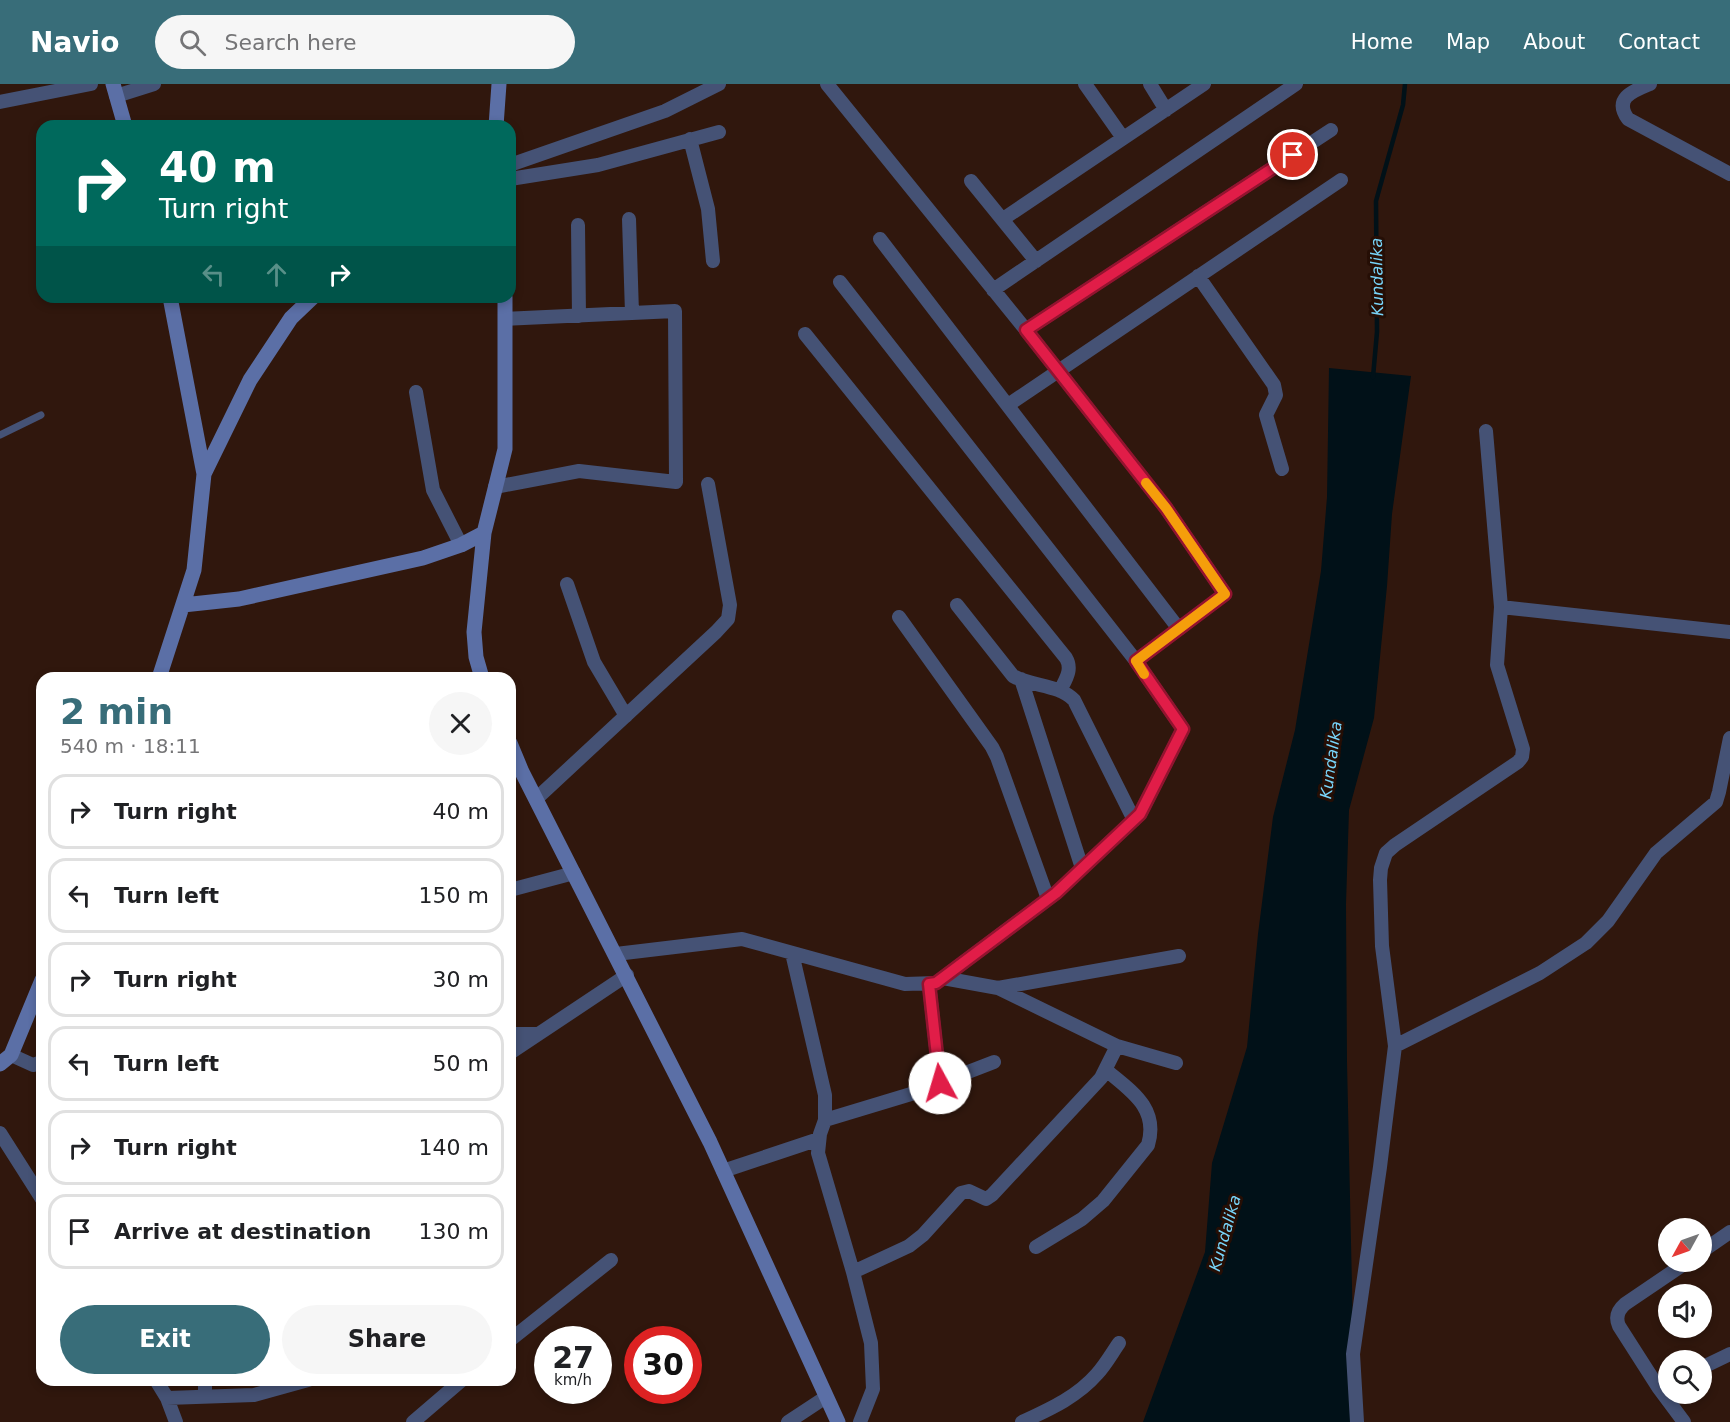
<!DOCTYPE html>
<html lang="en">
<head>
<meta charset="utf-8">
<style>
	body { margin:0; font-family:"DejaVu Sans",sans-serif; background:#f6f6f6; color:#202124; height:100vh; display:flex; flex-direction:column; font-size:22px; white-space:nowrap }
	* { box-sizing:border-box; margin:0 }
	p { font-size:20px; color:#757577 }
	.icon { flex:none; width:33px; height:33px; fill:none; stroke:currentColor; stroke-width:2; stroke-linecap:round; stroke-linejoin:round }
	.map { position:relative; flex:1; overflow:hidden }
	.details { position:absolute; left:36px; top:588px; width:480px; height:714px; display:flex; flex-direction:column; background:#fff; border-radius:18px; box-shadow:0 3px 9px #0003 }
	.details>* { flex:none }
	.guide { position:absolute; left:36px; top:36px; width:480px; height:183px; border-radius:18px; box-shadow:0 3px 9px #0003; background:#00695c; color:#fff; overflow:hidden }
	.needle { width:39px; rotate:230deg }
	.fabs { position:absolute; left:1658px; top:1134px; display:grid; gap:12px }
	.fabs a { display:grid; place-items:center; width:54px; height:54px; border-radius:50%; background:#fff; box-shadow:0 3px 9px #0003; font-size:30px }
	.speed { position:absolute; left:534px; top:1242px; display:flex; gap:12px; font-size:30px; font-weight:700; text-align:center }
	.speed>* { display:grid; place-content:center; width:78px; height:78px; border-radius:50%; background:#fff; box-shadow:0 3px 9px #0003; line-height:1 }
	.speed small { font-size:15px; font-weight:400 }
	.speed .limit { border:9px solid #d22; background:#fff; color:#111 }
	.pin { position:absolute; display:grid; place-items:center; width:51px; height:51px; color:#fff; margin:-26px; border:3px solid #fff; border-radius:50%; box-shadow:0 2px 6px #0007 }
	.me { position:absolute; width:66px; margin:-33px; rotate:354deg; stroke-linejoin:round; filter:drop-shadow(0 0 4px #0008) }
	.turn { display:flex; align-items:center; gap:21px; height:126px; padding:0 24px; font-size:27px }
	.turn .icon { width:78px; height:78px; stroke-width:2.5 }
	.turn b { display:block; font-size:42px; line-height:51px }
	.lanes { display:flex; align-items:center; height:57px; padding:0 24px; background:#0003; justify-content:center; gap:30px; direction:ltr }
	.lanes .off { opacity:.35 }
	.round { display:grid; place-items:center; flex:none; width:63px; height:63px; border-radius:32px; background:#f6f6f6 }
	.head { display:flex; align-items:center; justify-content:space-between; height:102px; padding:0 24px }
	h1 { font-size:36px; font-weight:800; line-height:45px; color:#386d79 }
	.action { display:flex; gap:12px; margin-top:auto; padding:12px 24px }
	.action a { flex:1; height:69px; border-radius:36px; background:#386d79; color:#fff; font-size:24px; font-weight:800; line-height:69px; text-align:center }
	.action a+a { background:#f6f6f6; color:#202124 }
	ul { padding:0; list-style:none }
	li { display:flex; align-items:center; gap:18px; height:75px; margin:0 12px 9px; padding:0 12px; border:3px solid #e0e0e0; border-radius:18px }
	li div { flex:1 }
	li b { display:block; font-size:22px }
	li em { font-style:normal }
	header { display:flex; align-items:center; gap:36px; box-sizing:border-box; height:84px; padding:0 30px; background:#386d79; color:#fff }
	header strong { font-size:28px }
	nav { display:flex; gap:33px; margin-inline-start:auto; font-size:21px }
	.search { width:420px; height:54px; background:#f6f6f6; display:flex; align-items:center; gap:15px; box-sizing:border-box; padding:0 21px; border-radius:33px; color:#757577; font-size:22px }
	.map>svg:first-child { display:block }
	.water { fill:#011118 }
	.lines { fill:none; stroke-linecap:round; stroke-linejoin:round }
	.stream { stroke:#011118; stroke-width:4.5 }
	.lane { stroke:#455275; stroke-width:7 }
	.street { stroke:#455275; stroke-width:14 }
	.secondary { stroke:#5b6fa6; stroke-width:15 }
	.route-casing { stroke:#92132f; stroke-width:15 }
	.route { stroke:#e11d48; stroke-width:10 }
	.slow { stroke:#f59e0b; stroke-width:10 }
	.labels { text-anchor:middle; dominant-baseline:central; stroke-width:6; stroke-linejoin:round; paint-order:stroke }
	.water-label { font-size:16px; font-style:italic; fill:#78d5fa; stroke:#250e05 }
</style>
</head>
<body>
<header>
<strong>Navio</strong>
<div class="search"><svg class="icon" aria-label="search" viewBox="0 0 24 24"><circle cx="10" cy="10" r="6"/><path d="M15 15l6 6"/></svg>Search here</div>
<nav><a>Home</a><a>Map</a><a>About</a><a>Contact</a></nav>
</header>
<div class="map">
<svg width="1730" height="1338" viewBox="0 0 1730 1338">
	<rect width="100%" height="100%" fill="#30170d"/>
	<path class="water" d="M1329,284L1411,292L1392,430L1387,502L1374,634L1349,726L1346,820L1347,978L1355,1338H1143L1205,1168L1212,1079L1247,963L1258,850L1273,733L1295,646L1321,487L1327,413Z"/>
	<g class="lines">
		<path class="stream" d="M1373,293L1377,248L1376,117L1403,21L1405,0"/>
		<path class="lane" d="M0,351L41,331"/>
		<path class="street" d="M1085,0L1123,54
			M1150,0L1166,26
			M1650,0C1633,7 1613,14 1628,35L1730,90
			M116,12L154,0
			M0,18L91,0
			M690,55L708,125L713,177
			M510,81L665,27L719,0
			M510,95L598,81L719,48
			M971,97L1036,177
			M629,135L632,229
			M1003,135L1204,0
			M578,141L579,232
			M880,155L1179,545
			M1198,192L1274,301L1276,311L1266,331L1282,385
			M840,198L1136,577
			M993,206L1296,0
			M1026,246L1331,46
			M805,250L1066,574C1073,586 1065,596 1060,607
			M416,308L433,406L461,461
			M1008,321L1341,96
			M495,403L579,387L676,398L675,227L505,235
			M567,500L594,578L626,632
			M957,521L1013,592C1033,603 1058,600 1074,616L1134,736
			M1501,523L1730,548
			M899,533L992,663L997,673L1048,815
			M1021,595L1082,784
			M536,715L716,548L728,535L730,521L708,400
			M510,806L574,789
			M792,869L825,1011V1036L820,1050L818,1069L853,1188L871,1259L873,1305L860,1338
			M616,870L742,855L905,900L936,899L1056,809L1140,730L1183,645L1136,577L1225,510L1166,424L1026,246L827,0
			M943,894L998,904L1179,872
			M929,900L940,999
			M998,904L1117,962L1176,979
			M510,950H538
			M1395,962L1540,889L1586,859L1608,837L1656,769L1716,718L1719,708L1730,654
			M510,969L627,891
			M11,971L33,981L42,978
			M825,1036L911,1010L994,978
			M0,1049L42,1115
			M723,1087L819,1055
			M1036,1163L1082,1135L1103,1117L1148,1061C1159,1024 1131,1007 1106,986
			M1701,1168L1730,1148
			M853,1188L909,1162L923,1151L961,1109L969,1107L986,1115L992,1111L1101,994L1117,962
			M510,1256L611,1176
			M1701,1284L1730,1270
			M156,1296L167,1314L176,1338
			M205,1312V1296
			M167,1314L254,1311L308,1296
			M413,1338L462,1296
			M788,1338L826,1313
			M1022,1338C1050,1325 1077,1313 1097,1290C1106,1280 1112,1269 1119,1259
			M1357,1338L1353,1270L1380,1083L1395,962L1382,862L1380,796L1381,784L1386,769L1395,761L1518,678L1522,673L1523,665L1497,581L1501,523L1486,347
			M1684,1338L1658,1303L1619,1242C1615,1233 1618,1226 1625,1220L1687,1178"/>
		<path class="secondary" d="M113,0L125,42
			M496,42L499,0
			M204,390L250,296L291,234L313,213
			M183,521L239,515L423,474L461,461L484,449
			M159,594L194,486L204,390L170,213
			M482,594L476,573L474,548L484,449L505,365V213
			M510,659L522,688L710,1058L838,1338
			M0,980L11,971L42,896"/>
	</g>
	<g class="lines">
		<g class="route-casing">
			<path id="route" d="M940,999L929,900L936,899L1056,809L1140,730L1183,645L1136,577L1225,510L1166,424L1026,246L1293,71"/>
		</g>
		<use href="#route" class="route"/>
		<path class="slow" d="M1144,590L1136,577L1225,510L1166,424L1146,399"/>
	</g>
	<g class="labels">
		<g class="water-label">
			<text transform="translate(1377 193) rotate(-91)">Kundalika</text>
			<text transform="translate(1331 676) rotate(-82)">Kundalika</text>
			<text transform="translate(1225 1149) rotate(-74)">Kundalika</text>
		</g>
	</g>
</svg>
<div class="fabs">
<a><svg class="needle" viewBox="-14 -14 28 28"><path d="M0-13l5 13h-10z" fill="#e53935"/><path d="M0 13l5-13h-10z" fill="#757577"/></svg></a>
<a><svg class="icon" aria-label="sound" viewBox="0 0 24 24"><path d="M4 9h4l5-4v14l-5-4H4zM17 9q2 3 0 6"/></svg></a>
<a><svg class="icon" aria-label="search" viewBox="0 0 24 24"><circle cx="10" cy="10" r="6"/><path d="M15 15l6 6"/></svg></a>
</div>
<div class="speed"><div>27<small>km/h</small></div><div class="limit">30</div></div>
<div class="pin" style="left:1293px;top:71px;background:#d93025"><svg class="icon" aria-label="arrive" viewBox="0 0 24 24"><path d="M6 21V4h12l-3 4 3 4H6"/></svg></div>
<svg class="me" style="left:940px;top:999px" viewBox="-20 -20 40 40"><circle r="19" fill="#fff"/><path d="M0-13L10 11 0 6-10 11z" fill="#e11d48"/></svg>
<div class="guide">
<div class="turn"><svg class="icon" aria-label="right" viewBox="0 0 24 24"><path d="M7 20v-9h11M14 6l5 5-5 5"/></svg><div><b>40 m</b>Turn right</div></div>
<div class="lanes"><svg class="icon off" aria-label="left" viewBox="0 0 24 24"><path d="M17 20v-9H6M10 6l-5 5 5 5"/></svg><svg class="icon off" aria-label="ahead" viewBox="0 0 24 24"><path d="M12 20V5M6 11l6-6 6 6"/></svg><svg class="icon" aria-label="right" viewBox="0 0 24 24"><path d="M7 20v-9h11M14 6l5 5-5 5"/></svg></div>
</div>
<section class="details">
<div class="head"><div><h1>2 min</h1><p>540 m · 18:11</p></div><a class="round"><svg class="icon" aria-label="close" viewBox="0 0 24 24"><path d="M6 6l12 12M18 6L6 18"/></svg></a></div>
<ul>
<li><svg class="icon" aria-label="right" viewBox="0 0 24 24"><path d="M7 20v-9h11M14 6l5 5-5 5"/></svg><div><b>Turn right</b></div><em>40 m</em></li>
<li><svg class="icon" aria-label="left" viewBox="0 0 24 24"><path d="M17 20v-9H6M10 6l-5 5 5 5"/></svg><div><b>Turn left</b></div><em>150 m</em></li>
<li><svg class="icon" aria-label="right" viewBox="0 0 24 24"><path d="M7 20v-9h11M14 6l5 5-5 5"/></svg><div><b>Turn right</b></div><em>30 m</em></li>
<li><svg class="icon" aria-label="left" viewBox="0 0 24 24"><path d="M17 20v-9H6M10 6l-5 5 5 5"/></svg><div><b>Turn left</b></div><em>50 m</em></li>
<li><svg class="icon" aria-label="right" viewBox="0 0 24 24"><path d="M7 20v-9h11M14 6l5 5-5 5"/></svg><div><b>Turn right</b></div><em>140 m</em></li>
<li><svg class="icon" aria-label="arrive" viewBox="0 0 24 24"><path d="M6 21V4h12l-3 4 3 4H6"/></svg><div><b>Arrive at destination</b></div><em>130 m</em></li>
</ul>
<div class="action"><a>Exit</a><a>Share</a></div>
</section>
</div>
</body>
</html>
